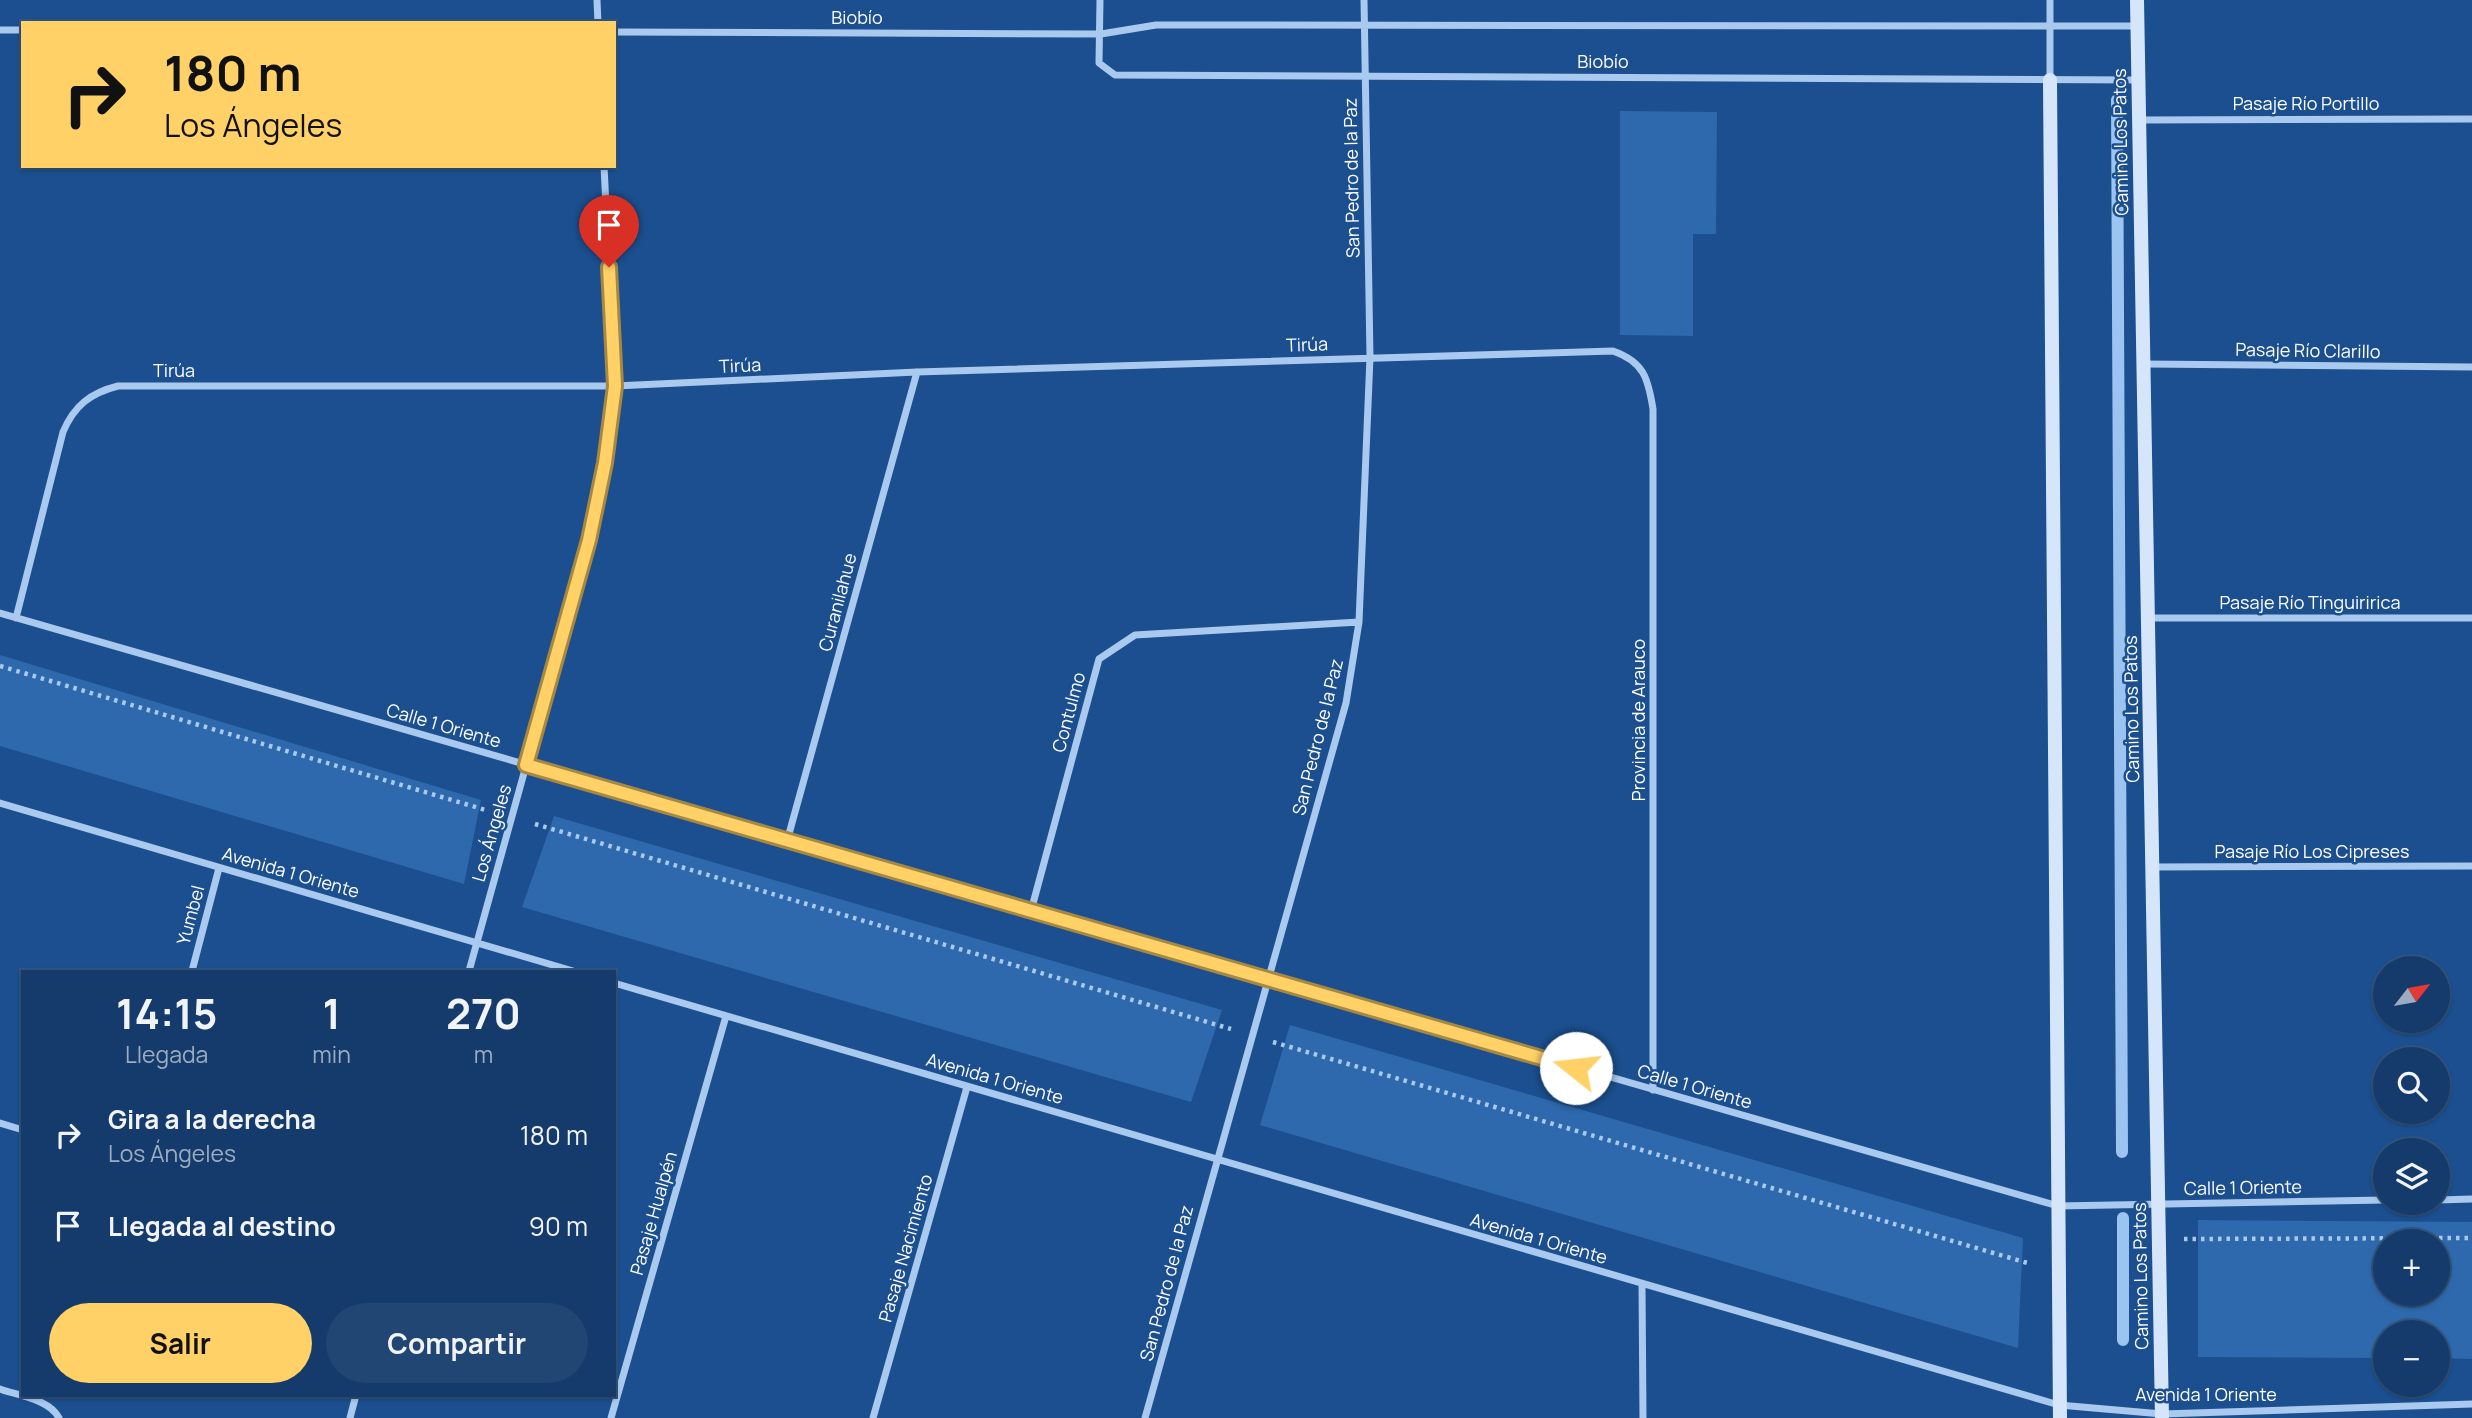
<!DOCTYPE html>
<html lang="es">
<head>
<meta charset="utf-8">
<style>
	body { margin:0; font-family:Manrope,sans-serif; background:#214673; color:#f1f3f6; height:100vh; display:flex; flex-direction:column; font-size:26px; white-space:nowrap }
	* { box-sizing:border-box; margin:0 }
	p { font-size:23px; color:#9dadc1 }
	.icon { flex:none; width:38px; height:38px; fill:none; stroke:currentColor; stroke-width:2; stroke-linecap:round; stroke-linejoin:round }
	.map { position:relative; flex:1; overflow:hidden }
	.panel { position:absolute; left:21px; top:970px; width:595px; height:427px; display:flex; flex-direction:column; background:#143b6b; border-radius:0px; box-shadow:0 2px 5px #0004,0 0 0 2px #33557e }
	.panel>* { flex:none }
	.guide { position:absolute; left:21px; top:21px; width:595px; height:147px; border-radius:0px; box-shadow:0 2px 5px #0004,0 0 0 2px #33557e; background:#ffd166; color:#111; overflow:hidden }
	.needle { width:46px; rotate:59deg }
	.fabs { position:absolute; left:2373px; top:956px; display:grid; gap:14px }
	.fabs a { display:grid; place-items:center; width:77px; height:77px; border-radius:50%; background:#143b6b; box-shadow:0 2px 5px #0004,0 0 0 2px #33557e; font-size:35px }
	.pin { position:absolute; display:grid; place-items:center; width:60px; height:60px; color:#fff; margin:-72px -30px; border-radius:50% 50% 50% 0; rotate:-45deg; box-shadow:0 0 7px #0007 }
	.pin .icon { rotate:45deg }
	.me { position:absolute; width:77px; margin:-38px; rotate:286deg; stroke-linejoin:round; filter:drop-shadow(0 0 5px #0008) }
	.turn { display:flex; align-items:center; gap:24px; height:147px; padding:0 28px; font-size:32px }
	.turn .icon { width:91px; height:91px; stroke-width:2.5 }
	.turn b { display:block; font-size:49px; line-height:60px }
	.eta { display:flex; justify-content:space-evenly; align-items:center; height:119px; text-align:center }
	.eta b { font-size:42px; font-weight:700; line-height:49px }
	.cta { display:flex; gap:14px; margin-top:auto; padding:14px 28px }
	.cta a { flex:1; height:80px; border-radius:42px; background:#ffd166; color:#111; font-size:28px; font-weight:700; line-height:80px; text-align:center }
	.cta a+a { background:#214673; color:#f1f3f6 }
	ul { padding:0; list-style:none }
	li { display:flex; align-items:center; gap:21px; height:91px; padding:0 28px }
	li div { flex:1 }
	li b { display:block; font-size:26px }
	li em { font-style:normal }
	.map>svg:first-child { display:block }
	.green { fill:#2e69ad; fill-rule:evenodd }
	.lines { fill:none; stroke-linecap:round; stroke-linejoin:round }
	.stream { stroke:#9cc4f0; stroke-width:12 }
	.path { stroke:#a9c9ee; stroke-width:4.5; stroke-dasharray:3.5 5; stroke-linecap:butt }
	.street { stroke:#a9c9ee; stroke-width:7 }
	.secondary { stroke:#d6e6fa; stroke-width:14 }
	.route-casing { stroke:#a68842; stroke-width:18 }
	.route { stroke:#ffd166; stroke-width:12 }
	.labels { text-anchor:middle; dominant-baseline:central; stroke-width:5; stroke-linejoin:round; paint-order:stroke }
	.street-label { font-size:18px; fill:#fff; stroke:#1b4f8f }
</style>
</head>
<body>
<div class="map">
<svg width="2472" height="1418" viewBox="0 0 2472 1418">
	<rect width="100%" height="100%" fill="#1b4f8f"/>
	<path class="green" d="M1620,111L1717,112L1716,234H1693V336L1620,335Z
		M0,655L481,800L464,884L0,746Z
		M554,816L1222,1010L1191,1102L522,907Z
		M1290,1025L2023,1238L2018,1348L1260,1125Z
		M2198,1220L2472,1222V1359L2438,1358V1332H2385V1358L2198,1357ZM2385,1241H2438V1293H2385Z"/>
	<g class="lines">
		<path class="stream" d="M2117,100L2122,1152
			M2123,1218V1340"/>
		<path class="path" d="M0,666L489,811
			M535,824L1231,1029
			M1273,1042L2031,1264
			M2184,1239L2472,1238"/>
		<path class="street" d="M597,0L598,23
			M1100,0L1099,63L1115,75L2138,80
			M2050,0V80
			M0,30H23
			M614,32L1101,34L1156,25L2137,26
			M2139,120L2472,119
			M2144,364L2472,367
			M0,613L2058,1206L2385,1200
			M16,618L63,432C74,406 90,393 118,386H615L917,372L1613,351C1644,362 1648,378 1653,409V1090
			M2148,618H2472
			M0,803L573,971
			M787,841L917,372
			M2153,867L2472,866
			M1031,911L1099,659L1135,635L1359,622
			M192,971L219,868
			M469,971L589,539L605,463L615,386L604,166
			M614,983L2059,1405L2162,1414L2472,1404
			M0,1123L23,1130
			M2438,1200L2472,1199
			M1642,1284L1643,1418
			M0,1389C19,1396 49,1399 59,1418
			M350,1418L356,1395
			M611,1418L726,1016
			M873,1418L967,1087
			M1145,1418L1346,703L1359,622L1370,357L1364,0"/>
		<path class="secondary" d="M2137,0L2162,1418
			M2050,80L2060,1418"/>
	</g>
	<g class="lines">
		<g class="route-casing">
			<path id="route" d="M609,267L615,386L605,463L589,540L526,765L1576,1068"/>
		</g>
		<use href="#route" class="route"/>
	</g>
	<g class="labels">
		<g class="street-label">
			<text x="857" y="17">Biobío</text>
			<text x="1603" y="61">Biobío</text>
			<text x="2306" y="103">Pasaje Río Portillo</text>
			<text transform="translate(2120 142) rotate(-91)">Camino Los Patos</text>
			<text transform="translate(1351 178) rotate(-91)">San Pedro de la Paz</text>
			<text transform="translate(1307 344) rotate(-2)">Tirúa</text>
			<text transform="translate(2308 350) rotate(1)">Pasaje Río Clarillo</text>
			<text transform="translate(740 365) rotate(-3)">Tirúa</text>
			<text x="174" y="370">Tirúa</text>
			<text transform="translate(837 602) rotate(-75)">Curanilahue</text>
			<text x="2310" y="602">Pasaje Río Tinguiririca</text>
			<text transform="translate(2131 709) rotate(-91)">Camino Los Patos</text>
			<text transform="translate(1068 712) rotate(-75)">Contulmo</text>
			<text transform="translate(1638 720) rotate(-90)">Provincia de Arauco</text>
			<text transform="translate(444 725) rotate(16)">Calle 1 Oriente</text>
			<text transform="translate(1317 737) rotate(-76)">San Pedro de la Paz</text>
			<text transform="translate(491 833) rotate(-74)">Los Ángeles</text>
			<text x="2312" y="851">Pasaje Río Los Cipreses</text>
			<text transform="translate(291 872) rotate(16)">Avenida 1 Oriente</text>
			<text transform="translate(190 915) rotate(-75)">Yumbel</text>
			<text transform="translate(995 1078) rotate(16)">Avenida 1 Oriente</text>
			<text transform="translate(1695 1086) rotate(16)">Calle 1 Oriente</text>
			<text transform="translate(2243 1187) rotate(-1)">Calle 1 Oriente</text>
			<text transform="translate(653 1213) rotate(-74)">Pasaje Hualpén</text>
			<text transform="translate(1539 1238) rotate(16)">Avenida 1 Oriente</text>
			<text transform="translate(905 1248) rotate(-74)">Pasaje Nacimiento</text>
			<text transform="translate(2140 1276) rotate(-91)">Camino Los Patos</text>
			<text transform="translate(1166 1283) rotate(-75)">San Pedro de la Paz</text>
			<text x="2206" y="1394">Avenida 1 Oriente</text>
		</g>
	</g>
</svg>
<div class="fabs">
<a><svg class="needle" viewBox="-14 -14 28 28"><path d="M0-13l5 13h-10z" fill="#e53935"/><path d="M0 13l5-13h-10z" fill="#9dadc1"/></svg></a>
<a><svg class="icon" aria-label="search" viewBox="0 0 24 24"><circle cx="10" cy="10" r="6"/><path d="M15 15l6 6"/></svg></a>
<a><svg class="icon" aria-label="layers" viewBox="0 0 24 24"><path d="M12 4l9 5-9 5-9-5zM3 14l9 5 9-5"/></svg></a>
<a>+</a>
<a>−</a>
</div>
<div class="pin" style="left:609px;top:267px;background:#d93025"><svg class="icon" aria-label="arrive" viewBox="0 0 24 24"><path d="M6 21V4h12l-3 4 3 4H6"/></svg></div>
<svg class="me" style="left:1576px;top:1068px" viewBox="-20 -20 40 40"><circle r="19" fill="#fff"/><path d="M0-13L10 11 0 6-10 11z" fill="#ffd166"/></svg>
<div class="guide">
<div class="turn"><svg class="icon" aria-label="right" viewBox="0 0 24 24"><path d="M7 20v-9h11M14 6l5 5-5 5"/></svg><div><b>180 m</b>Los Ángeles</div></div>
</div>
<section class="panel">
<div class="eta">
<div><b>14:15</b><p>Llegada</p></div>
<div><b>1</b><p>min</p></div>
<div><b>270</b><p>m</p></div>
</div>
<ul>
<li><svg class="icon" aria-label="right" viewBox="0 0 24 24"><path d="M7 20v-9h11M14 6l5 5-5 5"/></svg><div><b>Gira a la derecha</b><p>Los Ángeles</p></div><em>180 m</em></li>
<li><svg class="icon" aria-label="arrive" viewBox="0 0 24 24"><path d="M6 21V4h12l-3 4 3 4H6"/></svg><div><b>Llegada al destino</b></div><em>90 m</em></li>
</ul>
<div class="cta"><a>Salir</a><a>Compartir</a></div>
</section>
</div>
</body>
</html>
